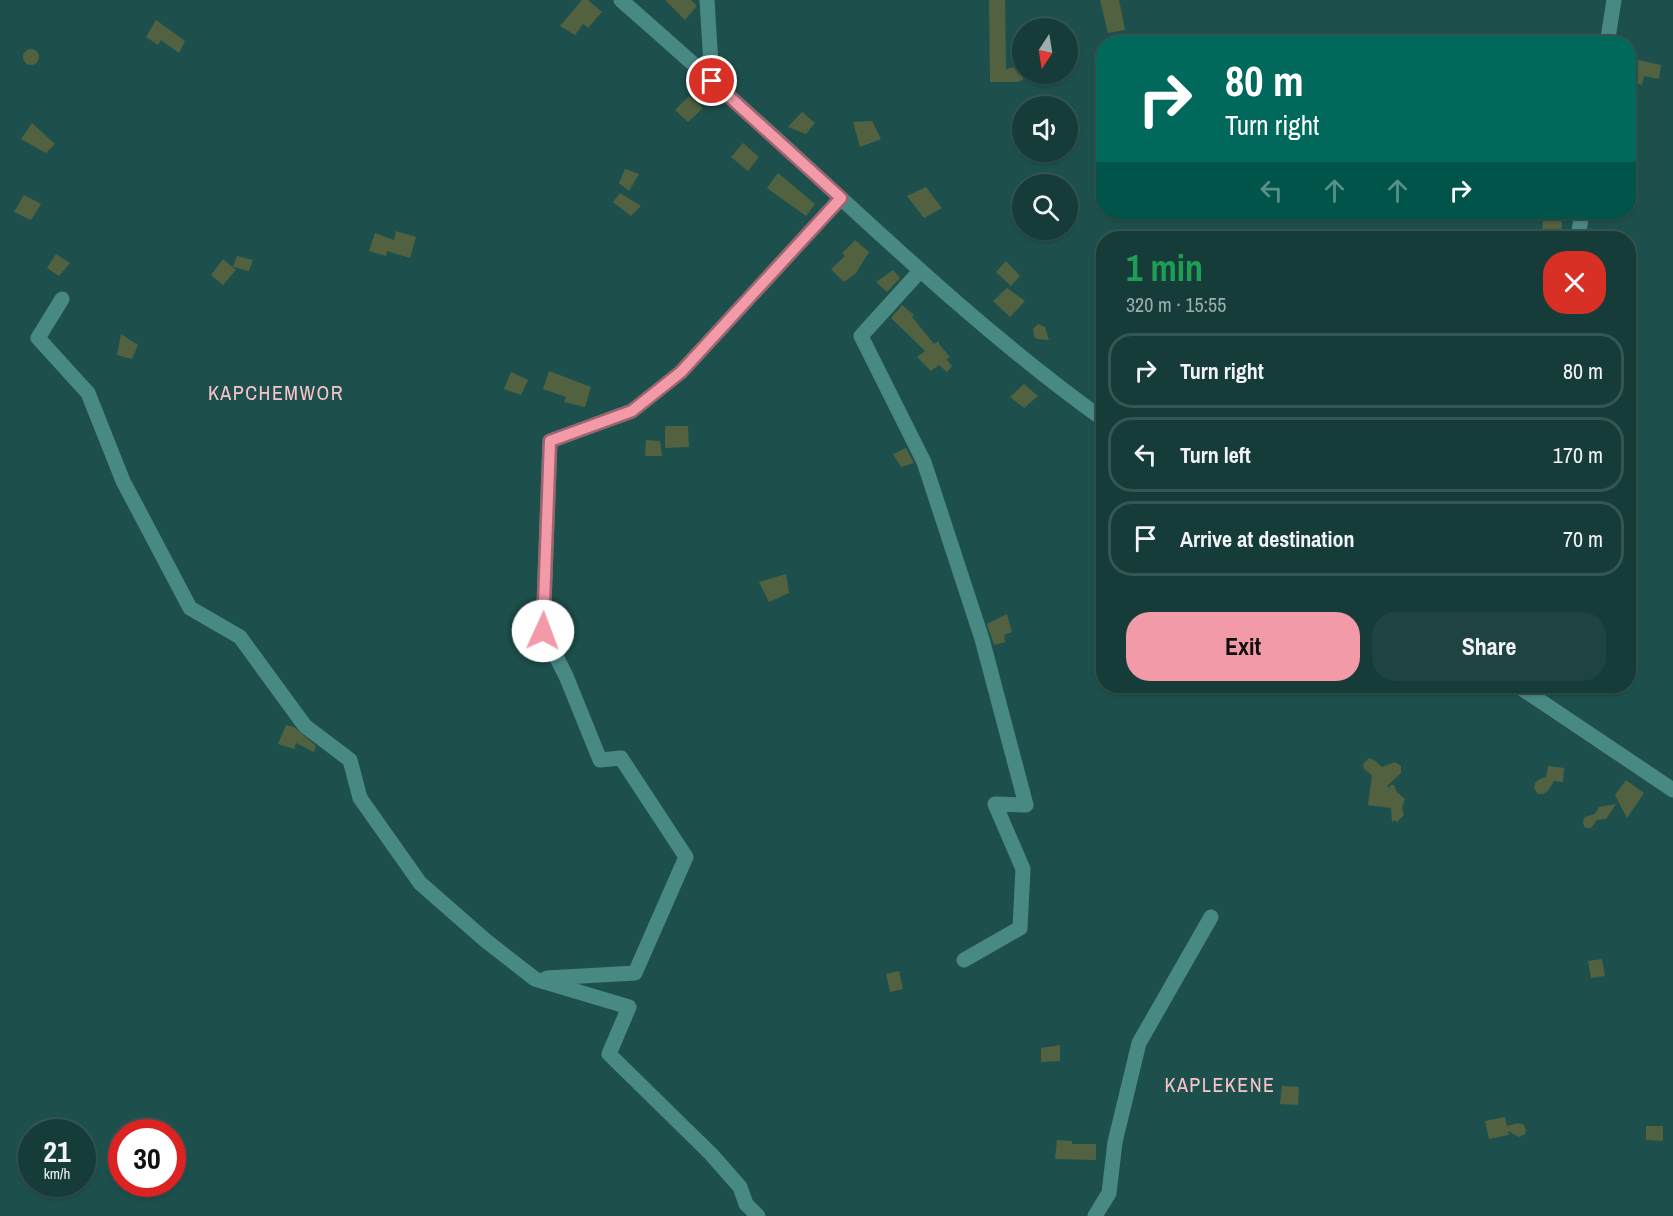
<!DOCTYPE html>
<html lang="en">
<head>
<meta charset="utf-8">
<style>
	body { margin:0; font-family:"Archivo Narrow",sans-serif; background:#1f4341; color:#f1f3f6; height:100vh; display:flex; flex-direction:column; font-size:22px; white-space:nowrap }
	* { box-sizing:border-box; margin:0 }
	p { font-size:20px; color:#9eadae }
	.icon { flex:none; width:33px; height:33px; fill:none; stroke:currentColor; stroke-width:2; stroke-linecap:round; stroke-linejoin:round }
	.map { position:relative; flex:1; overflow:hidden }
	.drawer { position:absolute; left:1096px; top:231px; width:540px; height:462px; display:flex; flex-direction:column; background:#163c39; border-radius:24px; box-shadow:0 2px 4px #0004,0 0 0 2px #355653 }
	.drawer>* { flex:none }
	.guide { position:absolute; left:1096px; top:36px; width:540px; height:183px; border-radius:24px; box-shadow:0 2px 4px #0004,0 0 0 2px #355653; background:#00695c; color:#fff; overflow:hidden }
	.needle { width:39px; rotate:192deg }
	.controls { position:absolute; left:1012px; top:18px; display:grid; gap:12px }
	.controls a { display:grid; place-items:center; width:66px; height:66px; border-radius:50%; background:#163c39; box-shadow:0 2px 4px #0004,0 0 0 2px #355653; font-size:30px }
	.speed { position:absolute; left:18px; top:1119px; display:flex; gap:12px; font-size:30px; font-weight:700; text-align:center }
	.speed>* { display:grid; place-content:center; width:78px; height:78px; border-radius:50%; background:#163c39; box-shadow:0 2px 4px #0004,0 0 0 2px #355653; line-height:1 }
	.speed small { font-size:15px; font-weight:400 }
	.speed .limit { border:9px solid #d22; background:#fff; color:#111 }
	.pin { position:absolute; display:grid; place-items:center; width:51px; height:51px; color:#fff; margin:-26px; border:3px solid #fff; border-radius:50%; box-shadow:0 2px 6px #0007 }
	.me { position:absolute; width:66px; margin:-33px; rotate:2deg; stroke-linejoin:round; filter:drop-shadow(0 0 4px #0008) }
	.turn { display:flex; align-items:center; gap:21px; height:126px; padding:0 30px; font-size:27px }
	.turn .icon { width:78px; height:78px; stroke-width:2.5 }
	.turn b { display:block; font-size:42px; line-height:51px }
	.lanes { display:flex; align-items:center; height:57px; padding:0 30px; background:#0003; justify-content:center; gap:30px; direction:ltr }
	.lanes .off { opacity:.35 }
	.round { display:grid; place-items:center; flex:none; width:63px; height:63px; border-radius:24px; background:#1f4341 }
	.summary { display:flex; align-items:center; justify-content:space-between; height:102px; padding:0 30px }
	h1 { font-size:36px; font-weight:700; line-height:45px; color:#1e9e55 }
	.primary-button { display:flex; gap:12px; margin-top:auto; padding:12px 30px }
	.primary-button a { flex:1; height:69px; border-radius:24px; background:#f39aa9; color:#111; font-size:24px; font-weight:700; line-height:69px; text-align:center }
	.primary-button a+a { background:#1f4341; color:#f1f3f6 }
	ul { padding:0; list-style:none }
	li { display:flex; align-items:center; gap:18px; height:75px; margin:0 12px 9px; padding:0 18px; border:3px solid #355653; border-radius:24px }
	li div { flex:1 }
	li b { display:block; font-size:22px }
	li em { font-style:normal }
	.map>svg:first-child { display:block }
	.building { fill:#526241 }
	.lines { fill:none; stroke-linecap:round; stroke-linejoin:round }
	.minor { stroke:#498984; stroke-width:15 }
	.route-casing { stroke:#9e646e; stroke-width:15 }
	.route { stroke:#f39aa9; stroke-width:10 }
	.labels { text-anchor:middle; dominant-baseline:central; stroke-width:4.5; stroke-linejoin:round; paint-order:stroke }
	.quarter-label { font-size:20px; letter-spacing:1.5px; fill:#f8c4cb; stroke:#1d504c }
</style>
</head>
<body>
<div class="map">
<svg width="1673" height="1216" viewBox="0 0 1673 1216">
	<rect width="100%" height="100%" fill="#1d504c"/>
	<path class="building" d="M582,0H588L602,12L588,28L583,24L575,35L560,26Z
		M665,0H691L697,6L685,20Z
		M989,0H1005L1006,69L1023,65V80L1018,82H990Z
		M1100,0H1119L1125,30L1108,33Z
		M156,20L185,41L179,53L161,40L158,45L146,37Z
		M23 57a8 8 0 1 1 16 0a8 8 0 1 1-16 0Z
		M1629,58L1661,65L1659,79L1644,76L1642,85L1629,82Z
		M689,96L703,108L688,122L675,110Z
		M802,112L815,123L806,134L788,127Z
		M872,121L881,139L860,147L853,122Z
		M32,123L55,144L46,153L21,139Z
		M743,143L759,157L748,171L731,157Z
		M625,169L639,174L629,191L619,183Z
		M778,173L815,204L806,216L767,188Z
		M926,187L942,208L924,218L907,196Z
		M620,193L641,206L631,216L613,202Z
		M24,195L41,204L31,220L14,212Z
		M1543,216L1562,217L1561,238L1542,237Z
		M396,231L416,237L410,258L387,251L386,256L369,251L375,233L394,240Z
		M855,240L869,252L856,273L844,282L831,269L845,256L842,253Z
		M56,254L70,263L59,276L47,268Z
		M237,256L253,260L249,271L233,267Z
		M223,259L236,270L223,285L211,275Z
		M1006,261L1020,276L1011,286L996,272Z
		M893,270L900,278L887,292L876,282Z
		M1007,288L1025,301L1010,317L993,301Z
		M902,305L914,315L912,317L934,344L939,341V344L950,357L946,359L952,366L947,372L939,365L931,371L917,357L925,351L891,318Z
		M1038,324L1045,327L1049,340L1037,339L1034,336L1033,329Z
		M121,334L138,345L132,359L117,355Z
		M549,371L591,387L585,407L564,402L566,397L543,389Z
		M511,372L528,380L521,395L504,389Z
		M1024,384L1038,396L1024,408L1010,397Z
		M665,426H688L689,447L665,448Z
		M646,440L660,441L662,456H645Z
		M906,448L914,463L901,467L893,454Z
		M786,574L789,593L769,602L759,582Z
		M1007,614L1012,632L1004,635L1005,642L994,645L987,624Z
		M286,725L294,727L316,746L314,752L296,743L294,749L278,744Z
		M1369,758L1374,760L1382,767L1395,762L1401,766V773L1387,786L1390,788V785H1394L1397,792L1405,799L1402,808L1404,815L1397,822L1394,820L1392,823L1391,808L1368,805L1372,775L1364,769L1363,764Z
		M1548,766L1564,768L1563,782L1554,781L1548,791L1543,794H1538L1534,788L1535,783L1538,780L1546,777Z
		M1626,780L1644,793L1627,818L1615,795Z
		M1616,804L1606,819L1597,820L1591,828H1586L1584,826L1583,822L1585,817L1595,814L1599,807Z
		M1602,959L1605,976L1591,978L1588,961Z
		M899,971L903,989L890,992L886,974Z
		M1060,1045V1061L1041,1062V1048Z
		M1282,1086L1299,1087L1298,1105L1280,1104Z
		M1505,1117L1507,1126L1518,1123L1524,1125L1526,1130L1525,1134L1519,1137L1508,1131L1509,1135L1489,1139L1485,1121Z
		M1646,1126H1663V1141L1646,1140Z
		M1057,1140L1072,1141V1144H1096V1160L1055,1159Z"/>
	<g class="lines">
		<path class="minor" d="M621,0C687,58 752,116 817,176C909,261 1002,347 1104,420
			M707,0L712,81
			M1607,44L1614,0
			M1578,238L1582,212
			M920,271L861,336L924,462L982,639L1026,805L995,804L1023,869L1020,928L964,960
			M62,299L38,338L88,393L123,481L190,608L240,637L305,726L350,760L360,798L420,883L485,940L535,979L629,1007L609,1054L711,1154L740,1187L746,1204L758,1216
			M1518,686L1673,790
			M547,978L635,973L686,857L621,758L600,760L566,676L543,631L550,441L632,411L681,372L841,198
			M1095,1216L1109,1193L1115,1142L1139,1043L1211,917"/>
	</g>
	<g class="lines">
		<g class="route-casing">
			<path id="route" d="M543,631L550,441L632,411L681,372L841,198L712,81"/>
		</g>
		<use href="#route" class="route"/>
	</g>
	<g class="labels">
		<g class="quarter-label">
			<text x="276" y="392">KAPCHEMWOR</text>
			<text x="1220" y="1084">KAPLEKENE</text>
		</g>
	</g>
</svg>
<div class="controls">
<a><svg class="needle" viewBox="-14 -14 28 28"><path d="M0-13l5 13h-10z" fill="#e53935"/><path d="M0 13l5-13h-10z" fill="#9eadae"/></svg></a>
<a><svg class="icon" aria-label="sound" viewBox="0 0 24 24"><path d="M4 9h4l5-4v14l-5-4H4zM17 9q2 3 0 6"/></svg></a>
<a><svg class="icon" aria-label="search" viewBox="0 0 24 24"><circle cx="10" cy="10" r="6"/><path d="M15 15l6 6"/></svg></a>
</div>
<div class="speed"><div>21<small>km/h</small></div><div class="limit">30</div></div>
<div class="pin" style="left:712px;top:81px;background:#d93025"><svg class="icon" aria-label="arrive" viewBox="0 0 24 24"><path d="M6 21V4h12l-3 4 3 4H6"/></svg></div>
<svg class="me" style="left:543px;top:631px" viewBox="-20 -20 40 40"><circle r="19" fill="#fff"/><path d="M0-13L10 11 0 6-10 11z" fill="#f39aa9"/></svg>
<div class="guide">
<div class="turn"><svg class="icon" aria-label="right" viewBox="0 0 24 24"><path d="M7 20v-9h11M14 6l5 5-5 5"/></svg><div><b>80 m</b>Turn right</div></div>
<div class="lanes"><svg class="icon off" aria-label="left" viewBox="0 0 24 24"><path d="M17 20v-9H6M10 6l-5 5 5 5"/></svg><svg class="icon off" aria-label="ahead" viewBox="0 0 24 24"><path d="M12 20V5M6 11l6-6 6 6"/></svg><svg class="icon off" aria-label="ahead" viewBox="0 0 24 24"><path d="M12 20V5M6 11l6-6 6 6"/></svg><svg class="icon" aria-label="right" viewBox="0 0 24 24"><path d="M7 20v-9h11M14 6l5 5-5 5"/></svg></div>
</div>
<section class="drawer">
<div class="summary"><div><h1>1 min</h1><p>320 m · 15:55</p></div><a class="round" style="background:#d93025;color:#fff"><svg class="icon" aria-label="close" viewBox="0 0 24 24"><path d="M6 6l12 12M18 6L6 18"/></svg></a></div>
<ul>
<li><svg class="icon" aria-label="right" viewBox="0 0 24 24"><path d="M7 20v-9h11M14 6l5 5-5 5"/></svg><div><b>Turn right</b></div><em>80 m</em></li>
<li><svg class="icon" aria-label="left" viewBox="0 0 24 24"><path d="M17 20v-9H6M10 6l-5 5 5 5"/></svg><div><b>Turn left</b></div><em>170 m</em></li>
<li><svg class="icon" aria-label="arrive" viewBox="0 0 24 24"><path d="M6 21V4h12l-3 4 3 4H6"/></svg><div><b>Arrive at destination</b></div><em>70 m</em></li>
</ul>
<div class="primary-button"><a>Exit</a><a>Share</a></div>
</section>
</div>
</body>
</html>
